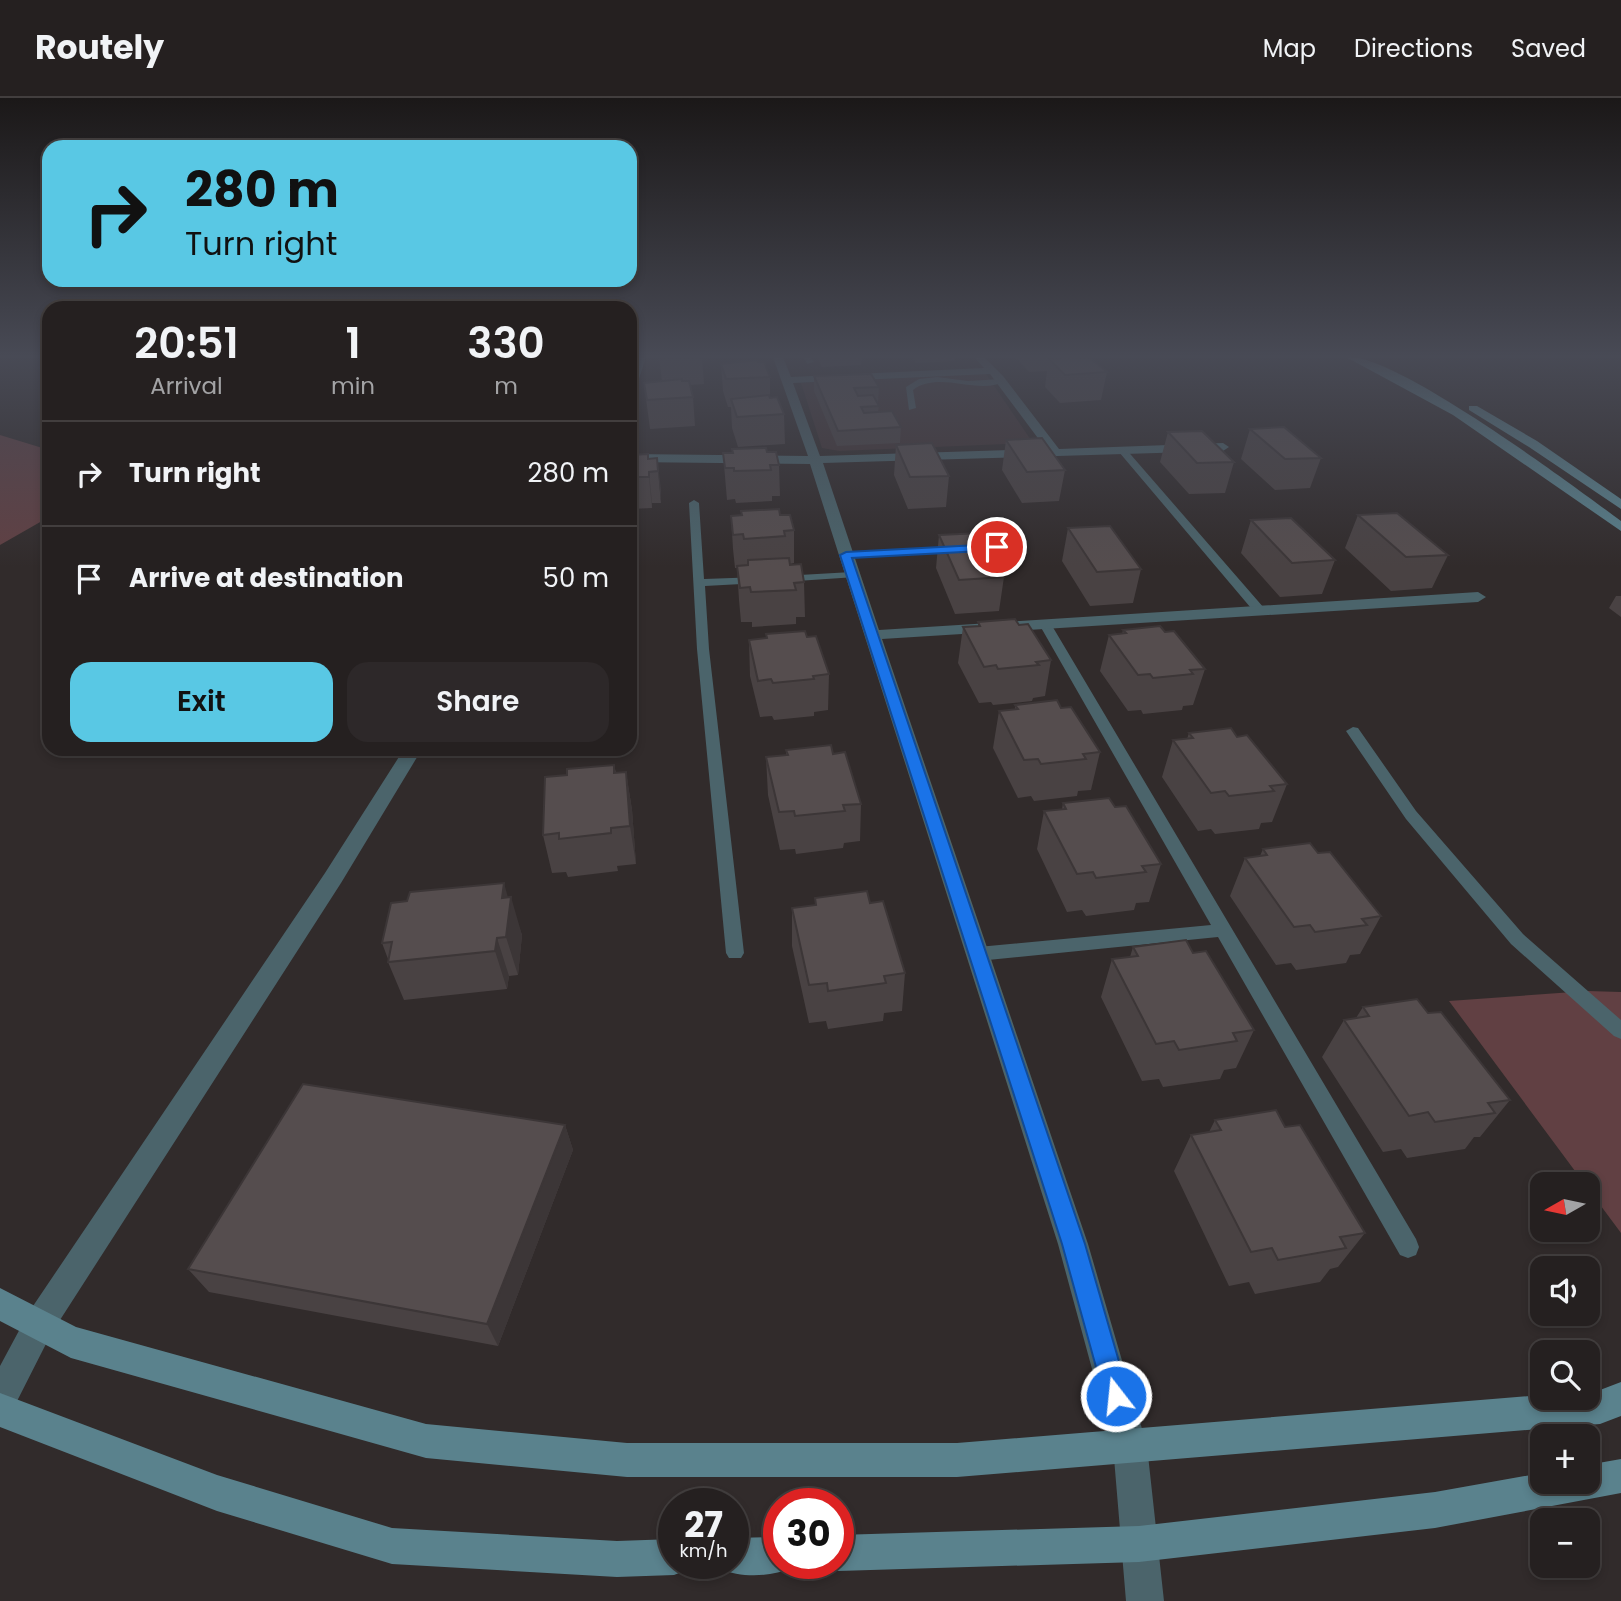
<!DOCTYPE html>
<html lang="en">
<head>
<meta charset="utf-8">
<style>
	body { margin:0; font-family:Poppins,sans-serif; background:#2d2829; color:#f1f3f6; height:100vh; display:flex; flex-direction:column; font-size:26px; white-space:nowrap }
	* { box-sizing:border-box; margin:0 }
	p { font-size:23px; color:#a3a3a5 }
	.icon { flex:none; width:38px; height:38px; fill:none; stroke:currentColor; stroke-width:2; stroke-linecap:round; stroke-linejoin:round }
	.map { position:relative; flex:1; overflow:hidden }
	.side { position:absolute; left:42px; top:203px; width:595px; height:455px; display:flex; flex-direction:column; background:#252020; border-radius:21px; box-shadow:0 4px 10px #0003,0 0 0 2px #423e3e }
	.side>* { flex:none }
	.top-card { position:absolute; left:42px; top:42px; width:595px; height:147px; border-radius:21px; box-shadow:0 4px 10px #0003,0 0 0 2px #423e3e; background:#59c8e4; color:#111; overflow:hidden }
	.needle { width:46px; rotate:261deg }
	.buttons { position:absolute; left:1530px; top:1074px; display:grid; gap:14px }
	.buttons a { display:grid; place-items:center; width:70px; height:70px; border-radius:14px; background:#252020; box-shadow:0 4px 10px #0003,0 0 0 2px #423e3e; font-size:35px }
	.speed { position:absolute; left:658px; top:1390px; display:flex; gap:14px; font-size:35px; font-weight:700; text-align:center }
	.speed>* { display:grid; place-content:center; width:91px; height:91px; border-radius:50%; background:#252020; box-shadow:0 4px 10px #0003,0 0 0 2px #423e3e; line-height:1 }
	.speed small { font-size:18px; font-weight:400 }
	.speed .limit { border:10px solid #d22; background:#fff; color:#111 }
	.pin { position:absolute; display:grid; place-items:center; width:60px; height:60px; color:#fff; margin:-30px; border:4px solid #fff; border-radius:50%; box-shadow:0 2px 7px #0007 }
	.me { position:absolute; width:77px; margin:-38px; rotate:344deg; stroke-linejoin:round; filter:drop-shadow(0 0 5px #0008) }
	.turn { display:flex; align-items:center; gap:24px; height:147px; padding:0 28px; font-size:32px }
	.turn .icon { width:91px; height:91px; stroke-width:2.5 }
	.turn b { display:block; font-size:49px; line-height:60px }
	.eta { display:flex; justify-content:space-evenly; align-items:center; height:119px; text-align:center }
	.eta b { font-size:42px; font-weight:600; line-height:49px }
	.action { display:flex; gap:14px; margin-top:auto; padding:14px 28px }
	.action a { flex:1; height:80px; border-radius:21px; background:#59c8e4; color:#111; font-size:28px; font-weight:600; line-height:80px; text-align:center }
	.action a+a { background:#2d2829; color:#f1f3f6 }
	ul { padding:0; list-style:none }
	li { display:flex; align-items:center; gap:21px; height:105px; padding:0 28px; border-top:2px solid #423e3e }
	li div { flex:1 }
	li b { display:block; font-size:26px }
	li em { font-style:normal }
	header { display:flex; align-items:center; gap:42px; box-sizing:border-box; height:98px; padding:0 35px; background:#252020; border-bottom:2px solid #423e3e }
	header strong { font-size:33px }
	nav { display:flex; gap:38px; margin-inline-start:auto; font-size:24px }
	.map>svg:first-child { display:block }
	.built { fill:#413334 }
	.green { fill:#614043 }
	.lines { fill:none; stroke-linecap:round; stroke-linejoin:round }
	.service { fill:#4b646b; fill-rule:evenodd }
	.minor { fill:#4b646b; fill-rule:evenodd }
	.secondary { fill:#5a828d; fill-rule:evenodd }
	.wall { fill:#494243 }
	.shaded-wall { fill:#3c3637 }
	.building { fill:#554d4e; stroke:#3c3637; stroke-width:2 }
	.route { fill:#1a73e8; stroke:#114b97; stroke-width:2 }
</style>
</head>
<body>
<header>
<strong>Routely</strong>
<nav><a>Map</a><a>Directions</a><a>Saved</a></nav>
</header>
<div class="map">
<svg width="1621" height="1503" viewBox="0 0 1621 1503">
	<rect width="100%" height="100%" fill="#312b2b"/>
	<path class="built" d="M986,276L1033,345L839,353L822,350L801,285Z"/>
	<path class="green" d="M0,337L49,352V419L0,447Z
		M1587,893L1621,894V1135L1449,903Z"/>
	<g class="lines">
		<path class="service" d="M804,259H810L814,264L807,266Z
			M937,279L968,283L1002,281L1006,283C978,298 939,272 913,292L916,310L909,312L906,289L919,281Z
			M1119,350H1125L1264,510V516H1256L1119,354Z
			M694,402L699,405L704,481L760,479L766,482L760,485L705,488L709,551L744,855L741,860H729L726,855L697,551L689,405Z
			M1020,445L1024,446V450L846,460L841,457L846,454Z
			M852,474L856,475V479L782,484L776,481L782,478Z
			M1045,522L1051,526L1416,1141L1419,1149L1416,1157L1408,1160L1400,1157L1218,839L978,863L972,861L969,856L972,851L978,849L1211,827L1039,526Z
			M1353,629L1358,630L1416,713L1523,836L1621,922V941L1614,938L1511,846L1406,721L1346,633Z"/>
		<path class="minor" d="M636,259H646L635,293L630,296V277Z
			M773,259H783L791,279L984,270L974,259H984L1003,278L1059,351L1223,345L1229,349L1223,353L823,365L879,532L1478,494L1486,499L1478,504L882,541L1088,1146L1147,1348L1164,1503H1126L1113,1348L1058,1146L810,366L630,364V356L808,358ZM990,276L1046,351L820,358L793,285Z
			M404,651H422L341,785L51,1236L12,1313L0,1318V1268L29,1214L325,775Z"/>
		<path class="secondary" d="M1346,259C1394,254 1575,389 1621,423V433L1453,317Z
			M1469,308H1477L1537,343L1621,401V411L1529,349L1469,312Z
			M0,1190L76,1229L426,1326L627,1345H957L1542,1297V1300H1587V1293L1600,1292L1621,1284V1318L1600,1326L957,1379H627L426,1360L71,1260L0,1223Z
			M0,1295L217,1377L392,1430L617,1443L674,1441V1465H690L687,1472L674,1477L617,1479L392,1466L217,1413L0,1329Z
			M1621,1361V1395L1435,1430L1139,1464L838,1473L824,1465H838V1437L1139,1428L1435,1394L1542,1375V1384H1587V1367Z
			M779,1439V1465H794L792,1470C771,1479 741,1480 720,1471L717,1465H733V1440Z"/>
	</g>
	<path class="wall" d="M659,259H702L704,286L690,287L693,299L695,328L650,331L644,285L662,283Z
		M817,259H862L861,267L822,269Z
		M912,259H955V263L916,265Z
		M1016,259H1070V260L1107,274L1101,302L1060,305L1045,289L1047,273L1029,274L1016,260Z
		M758,264L770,279V300L784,316L785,346L738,349L732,330L731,309H728L723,293L721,266Z
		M814,278L879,289L878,304H877L879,308L878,314L901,329L900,345L837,348L814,293Z
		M1250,331L1321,360L1310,390L1275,392L1241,361Z
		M1168,334L1234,364L1225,395L1189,396L1160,364Z
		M1006,342L1065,372L1059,403L1022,405L1002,372Z
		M896,347L949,378L946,409L908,411L894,377Z
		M723,355L779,367L780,398H772V403L736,405L735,401L727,402Z
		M630,357L649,361L657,360L661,405H652V410L630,411Z
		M780,417L794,432V465L790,466L804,484L805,519H796V526L752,529V524H741L739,502L737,470H735L733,451L731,418Z
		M1358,417L1448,457L1432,490L1391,493L1345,450Z
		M1251,422L1335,462L1322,496L1280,499L1241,455Z
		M630,424L637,457V474H630Z
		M1068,430L1141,471L1133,505L1090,508L1062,463Z
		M939,437L1004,479L999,513L955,516L936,470Z
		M630,477L638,511L637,530H630Z
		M1616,498H1621V519L1609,510Z
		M978,524L1019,527L1051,562L1045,598L1033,600L1032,603L993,607L991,604L979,605L958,565L963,529L978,528Z
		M1123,532L1165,534L1205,571L1193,607L1183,608L1182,612L1143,616L1141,612L1128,613L1100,573L1109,537L1122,536Z
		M766,536L807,539L829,576L828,612L814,614V618L774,622L772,618L760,619L750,578L749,542L766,540Z
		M630,564L637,627L630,628Z
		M1015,607L1061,610L1100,654L1091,692L1078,693L1077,698L1034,703L1031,698L1018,700L993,650L999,613L1015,612Z
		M1189,635L1237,639L1287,686L1272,724L1261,725L1259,731L1215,736L1211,731L1198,733L1162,679L1173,642L1187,641Z
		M786,652L833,656L861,706L860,743L844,745L843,750L796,756L795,751L780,752L768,697L766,659L786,657Z
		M614,667L616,675L626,674L632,712L636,766L617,768L618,773L568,779L566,774L552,775L543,737L567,677Z
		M1063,705L1115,709L1161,766L1149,804L1136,805L1134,812L1086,818L1082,812L1067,814L1037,751L1044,713L1062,711Z
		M1263,751L1318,755L1381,818L1360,856L1350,857L1346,865L1296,872L1291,865L1276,867L1230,798L1245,760L1260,758Z
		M508,799L522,837L518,877L509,878L507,891L404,902L388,864V861L382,845Z
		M815,800L870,805L905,875L902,913L884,915L883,923L828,931L826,923L809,925L792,848V810L815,807Z
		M1133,849L1193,855L1254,932L1236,970L1224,972L1220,981L1163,989L1159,981L1142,983L1101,899L1112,861L1130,859Z
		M1363,909L1428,915L1510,1002L1480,1039H1474L1465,1051L1407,1060L1401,1051L1383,1054L1322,959L1344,922L1356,920Z
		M1215,1022L1285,1029L1365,1135L1338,1169L1330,1171L1320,1184L1255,1196L1249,1184L1229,1188L1174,1073L1191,1037L1209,1034Z
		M565,1027L573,1052L498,1248L209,1194L188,1171Z"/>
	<path class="shaded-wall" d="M657,360L661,391V405L658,373Z
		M649,374L652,405V410L649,379Z
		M633,424L637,457V474L632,440Z
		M633,476L638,511L637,530L633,495Z
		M630,564L633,588L637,627L632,591Z
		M626,674L632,712L636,766L630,728Z
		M504,785L510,807L511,799L522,837L518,877L506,839L502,800Z
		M497,840L509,878L507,891L495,853Z
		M565,1027L573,1052L498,1248L487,1226Z"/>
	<path class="building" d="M660,259H703L660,261Z
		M1059,259L1090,260L1107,274L1065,277L1049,261H1060Z
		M757,262L758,264H764L770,279L726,281L721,266Z
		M871,276L879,289L854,290L858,298L873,297L879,308L861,309L864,315L892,313L901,329L838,333L814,278Z
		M682,281V283H689L693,299L647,302L644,285Z
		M769,297L770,300L777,299L784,316L737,319L731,301Z
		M1284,329L1321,360L1285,361L1250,331Z
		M1202,333L1234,364L1197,365L1168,334Z
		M1042,340L1065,372L1027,374L1006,342Z
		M932,345L949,378L910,379L896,347Z
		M766,350L767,354H776L779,367H770L771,372L734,373V370H725L723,355H733L732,351Z
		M648,356V361L657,360L658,373L649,374V379H630V357Z
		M779,411L780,417H790L794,432L784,433L785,438L744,441L743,436L733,437L731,418L742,417L741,413Z
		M1397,415L1448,457L1406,459L1358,417Z
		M1291,420L1335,462L1292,465L1251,422Z
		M630,424H633L632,440H630Z
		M1110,428L1141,471L1097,474L1068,430Z
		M981,435L1004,479L959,482L939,437Z
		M789,460L790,467L801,466L804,484L794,485L796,492L751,494L750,489L740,490L737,468L748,467V462Z
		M633,476V495H630V477Z
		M1015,521L1019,527L1028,526L1051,562L1036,564L1039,567L998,571L996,567L984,569L963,529L980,528L978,524Z
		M1160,528L1165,534L1174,533L1205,571L1190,572L1193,576L1153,580L1150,576L1138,577L1109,537L1126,535L1123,532Z
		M805,533L807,539L816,538L829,576L813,578L814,581L773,585L771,581L758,583L749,542L767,540L766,536Z
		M1057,602L1061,610L1071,609L1100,654L1083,656L1086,661L1041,666L1038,661L1024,662L999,613L1018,611L1015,607Z
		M1231,630L1237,639L1247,637L1287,686L1270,688L1274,693L1229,698L1225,693L1211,695L1173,642L1193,640L1189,635Z
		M831,647L833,656L845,654L861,706L843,707L845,713L795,718L794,713L779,714L766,659L788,657L786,652Z
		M614,667V675L626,674L630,728L611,730V735L559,741V735L543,737L545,679L567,677V671Z
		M1109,700L1115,709L1126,708L1161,766L1142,768L1146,774L1096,780L1093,774L1077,776L1044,713L1066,711L1063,705Z
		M1310,745L1318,755L1330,754L1381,818L1362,821L1367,827L1315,834L1310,827L1294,829L1245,760L1267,757L1263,751Z
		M504,785L502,800L511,799L506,839L497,840L495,853L388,864L392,844L382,845L391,805L407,803L410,794Z
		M867,793L870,805L883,803L905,875L884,878L886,885L828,893L827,885L809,887L792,810L816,807L815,800Z
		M1186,842L1193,855L1206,853L1254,932L1233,935L1237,943L1179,952L1174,943L1156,946L1112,861L1138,858L1133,849Z
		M1417,901L1428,915L1441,914L1510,1002L1488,1005L1495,1015L1435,1024L1428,1014L1409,1018L1344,922L1369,918L1363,909Z
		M303,986L565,1027L487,1226L188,1171Z
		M1276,1012L1285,1029L1300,1027L1365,1135L1340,1139L1346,1150L1278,1162L1272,1150L1251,1154L1191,1037L1221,1032L1215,1022Z"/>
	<linearGradient id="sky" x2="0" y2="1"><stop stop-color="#1b1818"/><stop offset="0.55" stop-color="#484a55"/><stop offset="1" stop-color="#484a55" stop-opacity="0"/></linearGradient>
	<rect width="1621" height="469" fill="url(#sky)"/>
	<path class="route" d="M997,446L1000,447V452L852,460L1085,1146L1129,1298L1125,1306L1116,1310L1107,1306L1104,1298L1062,1146L840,457L846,454Z"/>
</svg>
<div class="buttons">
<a><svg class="needle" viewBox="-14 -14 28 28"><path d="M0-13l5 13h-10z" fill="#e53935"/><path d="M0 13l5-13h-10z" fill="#a3a3a5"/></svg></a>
<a><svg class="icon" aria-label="sound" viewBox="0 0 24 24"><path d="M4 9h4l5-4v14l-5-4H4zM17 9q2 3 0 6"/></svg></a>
<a><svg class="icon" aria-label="search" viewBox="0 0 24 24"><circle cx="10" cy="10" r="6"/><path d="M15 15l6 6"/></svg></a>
<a>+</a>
<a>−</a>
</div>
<div class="speed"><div>27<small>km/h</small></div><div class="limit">30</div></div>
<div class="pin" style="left:997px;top:449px;background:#d93025"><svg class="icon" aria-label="arrive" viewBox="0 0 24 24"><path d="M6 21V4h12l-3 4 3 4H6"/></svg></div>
<svg class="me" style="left:1116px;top:1298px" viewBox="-20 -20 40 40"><circle r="17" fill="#1a73e8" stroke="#fff" stroke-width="3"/><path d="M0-11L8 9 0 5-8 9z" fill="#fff"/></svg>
<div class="top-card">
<div class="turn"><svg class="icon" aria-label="right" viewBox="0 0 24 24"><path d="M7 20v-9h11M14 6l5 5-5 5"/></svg><div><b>280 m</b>Turn right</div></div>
</div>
<section class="side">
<div class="eta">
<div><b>20:51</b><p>Arrival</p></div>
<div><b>1</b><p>min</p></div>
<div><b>330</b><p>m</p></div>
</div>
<ul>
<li><svg class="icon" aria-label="right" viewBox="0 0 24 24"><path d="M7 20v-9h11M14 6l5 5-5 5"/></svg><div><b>Turn right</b></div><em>280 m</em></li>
<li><svg class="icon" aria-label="arrive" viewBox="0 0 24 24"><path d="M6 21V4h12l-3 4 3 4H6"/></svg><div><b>Arrive at destination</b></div><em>50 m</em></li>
</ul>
<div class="action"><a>Exit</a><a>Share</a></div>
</section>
</div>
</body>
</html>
